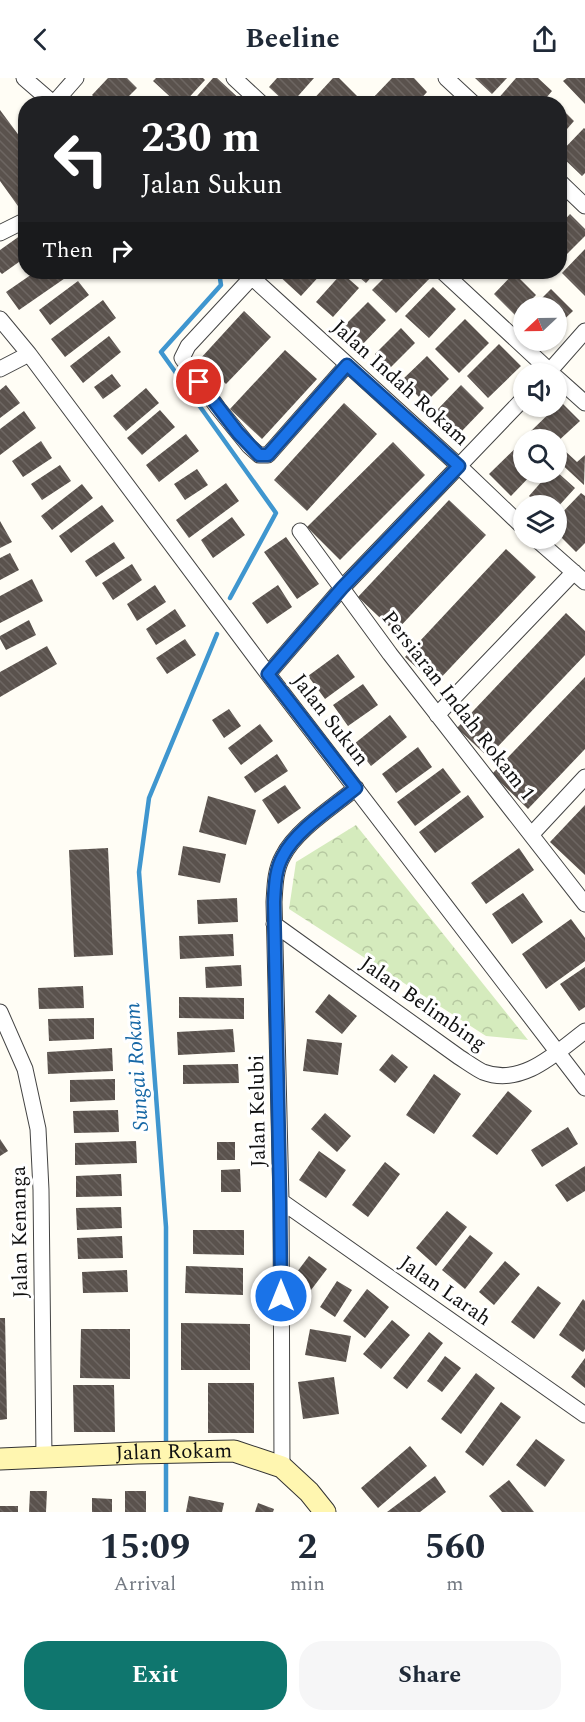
<!DOCTYPE html>
<html lang="en">
<head>
<meta charset="utf-8">
<style>
	body { margin:0; font-family:Spectral,serif; background:#f6f6f7; color:#1f2937; height:100vh; display:flex; flex-direction:column; font-size:22px; white-space:nowrap }
	* { box-sizing:border-box; margin:0 }
	p { font-size:20px; color:#747a83 }
	.icon { flex:none; width:33px; height:33px; fill:none; stroke:currentColor; stroke-width:2; stroke-linecap:round; stroke-linejoin:round }
	.map { position:relative; height:1434px; overflow:hidden }
	.drawer { display:flex; flex-direction:column; background:#fff; flex:1 }
	.drawer>* { flex:none }
	.top-card { position:absolute; left:18px; top:18px; width:549px; height:183px; border-radius:24px; box-shadow:0 2px 4px #0004; background:#202124; color:#fff; overflow:hidden }
	.needle { width:39px; rotate:248deg }
	.buttons { position:absolute; left:513px; top:219px; display:grid; gap:12px }
	.buttons a { display:grid; place-items:center; width:54px; height:54px; border-radius:50%; background:#fff; box-shadow:0 2px 4px #0004; font-size:30px }
	.pin { position:absolute; display:grid; place-items:center; width:51px; height:51px; color:#fff; margin:-26px; border:3px solid #fff; border-radius:50%; box-shadow:0 2px 6px #0007 }
	.me { position:absolute; width:66px; margin:-33px; rotate:0deg; stroke-linejoin:round; filter:drop-shadow(0 0 4px #0008) }
	.turn { display:flex; align-items:center; gap:21px; height:126px; padding:0 24px; font-size:27px }
	.turn .icon { width:78px; height:78px; stroke-width:2.5 }
	.turn b { display:block; font-size:42px; line-height:51px }
	.then { display:flex; align-items:center; height:57px; padding:0 24px; background:#0003; gap:12px; font-size:22px }
	.eta { display:flex; justify-content:space-evenly; align-items:center; height:102px; text-align:center }
	.eta b { font-size:36px; font-weight:700; line-height:42px }
	.primary-button { display:flex; gap:12px; margin-top:auto; padding:12px 24px }
	.primary-button a { flex:1; height:69px; border-radius:24px; background:#0f766e; color:#fff; font-size:24px; font-weight:700; line-height:69px; text-align:center }
	.primary-button a+a { background:#f6f6f7; color:#1f2937 }
	header { display:flex; justify-content:space-between; align-items:center; height:78px; padding:0 24px; background:#fff; font-size:27px; font-weight:700 }
	.map>svg:first-child { display:block }
	.park { fill:url(#park-crowns) }
	.lines { fill:none; stroke-linecap:round; stroke-linejoin:round }
	.stream { stroke:#3f96cf; stroke-width:4.5 }
	.building { fill:url(#building-back-hatch) }
	.street-casing { stroke:#444; stroke-width:17 }
	.secondary-casing { stroke:#333; stroke-width:23 }
	.street { stroke:#fff; stroke-width:15 }
	.secondary { stroke:#fff6b0; stroke-width:21 }
	.route-casing { stroke:#114b97; stroke-width:15 }
	.route { stroke:#1a73e8; stroke-width:10 }
	.labels { text-anchor:middle; dominant-baseline:central; stroke-width:6; stroke-linejoin:round; paint-order:stroke }
	.street-label { font-size:21px; fill:#111; stroke:#fff }
	.water-label { font-size:22px; font-style:italic; fill:#1768a6; stroke:#fff }
</style>
</head>
<body>
<header><svg class="icon" aria-label="back" viewBox="0 0 24 24"><path d="M15 5l-7 7 7 7"/></svg>Beeline<svg class="icon" aria-label="share" viewBox="0 0 24 24"><path d="M12 15V3M7 8l5-5 5 5M5 13v7h14v-7"/></svg></header>
<div class="map">
<svg width="585" height="1434" viewBox="0 0 585 1434">
	<defs>
		<pattern id="park-crowns" width="20" height="18" patternUnits="userSpaceOnUse" patternTransform="scale(1.5)"><rect width="20" height="18" fill="#d5ebbd"/><path d="M2 6a3 3 0 1 1 6 0M12 15a3 3 0 1 1 6 0" fill="none" stroke="#b6c8a1"/></pattern>
		<pattern id="building-back-hatch" width="6" height="6" patternUnits="userSpaceOnUse" patternTransform="scale(1.5)"><rect width="6" height="6" fill="#5a524d"/><path d="M-1 5l2 2M0 0l6 6M5-1l2 2" fill="none" stroke="#6d6662"/></pattern>
	</defs>
	<rect width="100%" height="100%" fill="#fffdf5"/>
	<path class="park" d="M356,747L528,962L486,958L289,831L296,784Z"/>
	<g class="lines">
		<path class="stream" d="M219,194L221,207L161,274L276,435L230,520
			M166,1369V1149L139,794L149,720L217,556
			M166,1380V1434"/>
	</g>
	<path class="building" d="M108,0H127L137,10L121,26H101L92,17Z
		M156,0H203L205,2L183,26H178L153,3Z
		M213,0H217L245,26H190Z
		M277,0H314L291,26H287L269,9Z
		M333,0H339L365,26H309Z
		M392,0H414L427,14L416,26H375L371,22Z
		M475,0H507L492,16Z
		M516,0H538L552,13L541,26H499L496,23Z
		M567,0H585V26L563,3Z
		M560,29L574,43L560,59Z
		M0,32L26,67V123L18,128L0,103Z
		M584,50L585,51V95L582,98L560,77V75Z
		M570,136L585,151V158L562,181L560,178V147Z
		M24,155L26,157V179L2,196L0,194V172Z
		M585,171V218L562,195Z
		M35,194H69L71,196L19,232L6,214Z
		M280,194H323L301,218L277,196Z
		M353,194H376L366,205Z
		M390,194H428L432,198L396,235L372,212Z
		M342,195L359,210L333,239L316,224Z
		M514,195L536,217L516,238L494,216Z
		M78,203L89,217L50,247L39,232Z
		M433,209L456,231L429,260L405,238Z
		M551,211L573,233L556,249V230H532Z
		M103,222L116,240L65,279L51,261Z
		M368,224L386,242L360,269L341,251Z
		M244,233L271,259L226,306L200,281Z
		M465,241L489,265L459,295L435,271Z
		M401,250L415,265L389,291L375,276Z
		M109,258L121,274L83,305L70,288Z
		M499,266L521,288L488,320L467,298Z
		M285,272L317,301L262,361L230,331Z
		M427,278L449,301L425,325L402,302Z
		M112,296L121,308L103,321L94,309Z
		M6,307L20,325L0,340V312Z
		M461,307L484,330L460,355L437,332Z
		M146,310L159,325L126,353L113,338Z
		M561,324L580,343L556,365V362H538L530,354Z
		M344,325L377,356L307,433L274,402Z
		M160,332L175,349L142,377L127,360Z
		M24,333L36,350L0,377V351Z
		M186,356L199,373L159,404L146,387Z
		M524,362V394H534L511,418L489,396Z
		M41,363L52,380L23,399L12,383Z
		M393,364L425,397L340,482L307,449Z
		M564,372L577,384L585,377L584,407L556,381Z
		M60,387L71,403L42,422L31,406Z
		M197,391L208,407L185,422L174,406Z
		M556,393L575,410L556,431V428H540L529,418L550,394H556Z
		M226,405L239,423L189,460L176,442Z
		M82,406L93,420L52,452L41,438Z
		M581,415L585,418V465L576,474L556,454V441Z
		M449,422L486,457L395,554L358,519Z
		M102,427L114,443L71,475L59,458Z
		M232,439L245,457L213,480L201,462Z
		M0,443L12,464L0,470Z
		M286,459L319,506L297,521L264,474Z
		M114,464L125,480L96,499L85,483Z
		M506,471L536,499L435,606L405,579Z
		M10,475L19,492L0,502V480Z
		M132,486L142,502L113,522L102,505Z
		M32,501L43,523L0,545V518Z
		M155,507L166,524L137,543L127,526Z
		M278,507L292,529L267,546L252,525Z
		M175,531L186,548L156,567L146,551Z
		M566,535L585,553V577L488,679L457,650Z
		M29,542L36,557L6,572L0,561V558Z
		M185,561L196,577L167,596L156,580Z
		M47,568L57,586L0,619V594Z
		M338,576L355,599L325,621L308,598Z
		M585,599V671L528,731L492,696Z
		M363,606L378,627L348,648L333,627Z
		M229,631L241,648L224,660L212,642Z
		M390,637L407,659L371,688L354,666Z
		M260,646L273,663L241,687L228,670Z
		M418,669L432,689L396,715L382,696Z
		M277,676L288,693L255,715L244,699Z
		M443,690L461,714L415,748L397,724Z
		M285,707L301,730L278,746L262,722Z
		M468,717L484,739L435,775L419,754Z
		M208,718L256,732L246,767L199,754Z
		M585,727V797L550,764Z
		M183,768L226,776L220,805L178,797Z
		M108,770L113,877L74,879L69,772Z
		M519,770L534,792L486,826L471,805Z
		M523,815L543,844L512,866L492,836Z
		M237,820L238,844L198,846L197,822Z
		M571,841L585,860V883L546,911L522,876Z
		M233,856L234,878L180,881L179,858Z
		M241,887L242,908L206,910L205,889Z
		M585,889V929L579,933L560,906Z
		M83,908L84,930L39,931L38,910Z
		M329,916L357,938L342,956L315,934Z
		M179,919L244,920V941L179,940Z
		M94,940V961L49,963L48,941Z
		M233,951L235,974L178,977L177,954Z
		M307,961L342,965L338,997L303,993Z
		M112,970L113,993L48,996L47,974Z
		M392,976L408,989L395,1005L379,992Z
		M238,986L239,1005L183,1006V987Z
		M434,996L461,1016L434,1056L406,1037Z
		M115,1001V1022L70,1024V1002Z
		M508,1013L532,1033L497,1077L472,1058Z
		M118,1032L119,1054L74,1055L73,1033Z
		M325,1035L351,1058L337,1074L311,1051Z
		M568,1049L578,1066L542,1089L531,1072Z
		M0,1061L8,1073L0,1078Z
		M136,1063L137,1085L75,1087V1065Z
		M217,1064H235V1082H217Z
		M319,1073L346,1092L326,1120L299,1102Z
		M385,1084L400,1096L368,1139L352,1127Z
		M585,1088V1113L567,1124L555,1107Z
		M240,1091L241,1114H221V1092Z
		M121,1096L122,1118L76,1119V1098Z
		M121,1129L122,1150L77,1152L76,1130Z
		M447,1133L467,1149L436,1188L416,1170Z
		M193,1152H244V1177L193,1176Z
		M470,1157L493,1175L465,1211L442,1192Z
		M122,1158L123,1180L78,1181L77,1160Z
		M309,1178L327,1191L308,1216L291,1202Z
		M505,1183L520,1196L494,1227L479,1214Z
		M186,1188L243,1190V1217L185,1215Z
		M127,1192L128,1214L83,1215L82,1194Z
		M337,1203L352,1212L335,1239L320,1229Z
		M538,1208L561,1225L534,1261L511,1244Z
		M367,1211L389,1229L365,1260L343,1243Z
		M583,1221L585,1223V1271L583,1274L559,1257Z
		M0,1240H5L7,1341L0,1342Z
		M392,1242L410,1257L381,1291L363,1276Z
		M181,1245L250,1246V1292H181Z
		M81,1251H130V1301L80,1300Z
		M310,1251L351,1258L346,1284L305,1277Z
		M429,1254L443,1265L407,1311L393,1300Z
		M445,1278L461,1290L442,1314L427,1303Z
		M585,1280V1310L571,1299Z
		M476,1295L495,1310L461,1356L441,1341Z
		M334,1299L339,1336L303,1341L298,1304Z
		M208,1305H254V1355H208Z
		M73,1307H114L115,1354H74Z
		M501,1324L521,1339L483,1388L465,1374Z
		M536,1361L565,1382L545,1409L516,1387Z
		M410,1368L427,1388L378,1430L361,1410Z
		M435,1398L446,1414L420,1434H387Z
		M509,1402L534,1434H502L489,1418Z
		M30,1413H47L46,1434H29Z
		M125,1413H146V1434H125Z
		M189,1418L224,1425L222,1434H186Z
		M92,1420L112,1421V1434H92Z
		M258,1425L274,1431L273,1434H255Z
		M0,1428H18V1434H0Z"/>
	<g class="lines">
		<g class="street-casing">
			<path id="street" d="M24,0L54,26
				M234,0L262,26
				M446,0L474,26
				M54,25L76,0
				M560,104L585,128
				M0,155L26,142
				M246,194L459,388L524,450
				M443,194L553,296
				M252,199L188,268L182,280L218,330L249,368L259,377H268L347,287
				M0,241L29,276L268,596L585,1010
				M0,291L29,276
				M547,296L585,253
				M556,299L585,325
				M300,453L390,576L585,826
				M535,460L585,504
				M268,596L342,510L524,320
				M437,637L574,494
				M531,757L585,699
				M274,846L459,979C467,984 475,990 483,994C522,1009 556,975 585,953
				M0,934L25,991L38,1051L41,1112L44,1379
				M281,1123L585,1337
				M282,1389L281,1123L274,824C275,808 275,792 283,778C296,752 333,729 356,710"/>
		</g>
		<g class="secondary-casing">
			<g id="secondary">
				<path id="s1" d="M0,1381L137,1375L234,1373L282,1389L309,1414L325,1434"/>
			</g>
		</g>
		<use href="#street" class="street"/>
		<use href="#secondary" class="secondary"/>
	</g>
	<g class="lines">
		<g class="route-casing">
			<path id="route" d="M199,304L238,355L259,377H268L347,287L459,388L342,510L268,596L356,710C333,729 296,752 283,778C275,792 275,808 274,824L280,1123L281,1218"/>
		</g>
		<use href="#route" class="route"/>
	</g>
	<g class="labels">
		<g class="street-label">
			<text transform="translate(400 305) rotate(42)">Jalan Indah Rokam</text>
			<text transform="translate(458 628) rotate(52)">Persiaran Indah Rokam 1</text>
			<text transform="translate(330 642) rotate(52)">Jalan Sukun</text>
			<text transform="translate(423 926) rotate(35)">Jalan Belimbing</text>
			<text transform="translate(258 1033) rotate(-91)">Jalan Kelubi</text>
			<text transform="translate(20 1154) rotate(-91)">Jalan Kenanga</text>
			<text transform="translate(445 1213) rotate(35)">Jalan Larah</text>
			<text stroke="none"><textPath href="#s1" startOffset="174">Jalan Rokam</textPath></text>
		</g>
		<g class="water-label">
			<text transform="translate(137 989) rotate(-94)">Sungai Rokam</text>
		</g>
	</g>
</svg>
<div class="buttons">
<a><svg class="needle" viewBox="-14 -14 28 28"><path d="M0-13l5 13h-10z" fill="#e53935"/><path d="M0 13l5-13h-10z" fill="#747a83"/></svg></a>
<a><svg class="icon" aria-label="sound" viewBox="0 0 24 24"><path d="M4 9h4l5-4v14l-5-4H4zM17 9q2 3 0 6"/></svg></a>
<a><svg class="icon" aria-label="search" viewBox="0 0 24 24"><circle cx="10" cy="10" r="6"/><path d="M15 15l6 6"/></svg></a>
<a><svg class="icon" aria-label="layers" viewBox="0 0 24 24"><path d="M12 4l9 5-9 5-9-5zM3 14l9 5 9-5"/></svg></a>
</div>
<div class="pin" style="left:199px;top:304px;background:#d93025"><svg class="icon" aria-label="arrive" viewBox="0 0 24 24"><path d="M6 21V4h12l-3 4 3 4H6"/></svg></div>
<svg class="me" style="left:281px;top:1218px" viewBox="-20 -20 40 40"><circle r="17" fill="#1a73e8" stroke="#fff" stroke-width="3"/><path d="M0-11L8 9 0 5-8 9z" fill="#fff"/></svg>
<div class="top-card">
<div class="turn"><svg class="icon" aria-label="left" viewBox="0 0 24 24"><path d="M17 20v-9H6M10 6l-5 5 5 5"/></svg><div><b>230 m</b>Jalan Sukun</div></div>
<div class="then">Then<svg class="icon" aria-label="right" viewBox="0 0 24 24"><path d="M7 20v-9h11M14 6l5 5-5 5"/></svg></div>
</div>
</div>
<section class="drawer">
<div class="eta">
<div><b>15:09</b><p>Arrival</p></div>
<div><b>2</b><p>min</p></div>
<div><b>560</b><p>m</p></div>
</div>
<div class="primary-button"><a>Exit</a><a>Share</a></div>
</section>
</body>
</html>
